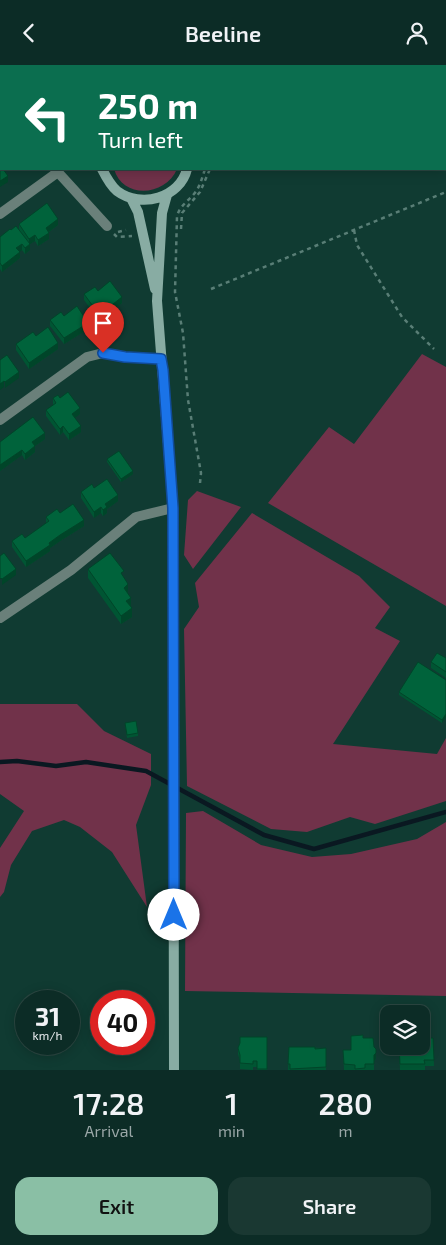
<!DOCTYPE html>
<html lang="en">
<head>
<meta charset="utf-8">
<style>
	body { margin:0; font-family:"Exo 2",sans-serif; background:#1a3832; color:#f1f3f6; height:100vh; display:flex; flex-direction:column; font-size:19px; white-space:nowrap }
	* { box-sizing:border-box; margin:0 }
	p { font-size:16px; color:#9aa7a7 }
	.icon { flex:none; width:28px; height:28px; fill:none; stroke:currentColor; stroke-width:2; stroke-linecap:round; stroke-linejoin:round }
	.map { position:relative; height:1005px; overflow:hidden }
	.details { display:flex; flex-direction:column; background:#0c2c26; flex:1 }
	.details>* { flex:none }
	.banner { position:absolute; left:0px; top:0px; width:446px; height:105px; box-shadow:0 2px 12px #0003,0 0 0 1px #2c4843; background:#0b6e4f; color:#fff; overflow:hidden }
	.controls { position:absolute; left:380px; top:940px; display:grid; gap:10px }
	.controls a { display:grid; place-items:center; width:50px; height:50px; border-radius:10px; background:#0c2c26; box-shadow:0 2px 12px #0003,0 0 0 1px #2c4843; font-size:25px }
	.speed { position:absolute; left:15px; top:925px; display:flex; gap:10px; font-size:25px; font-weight:700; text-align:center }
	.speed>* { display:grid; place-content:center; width:65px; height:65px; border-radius:50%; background:#0c2c26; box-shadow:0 2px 12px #0003,0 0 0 1px #2c4843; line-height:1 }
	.speed small { font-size:12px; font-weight:400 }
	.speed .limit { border:8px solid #d22; background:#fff; color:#111 }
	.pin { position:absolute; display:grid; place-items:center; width:42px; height:42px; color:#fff; margin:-51px -21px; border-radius:50% 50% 50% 0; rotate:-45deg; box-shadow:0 0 5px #0007 }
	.pin .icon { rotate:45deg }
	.me { position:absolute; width:55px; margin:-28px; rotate:0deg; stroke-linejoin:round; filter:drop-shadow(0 0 4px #0008) }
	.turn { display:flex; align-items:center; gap:18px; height:105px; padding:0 15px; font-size:22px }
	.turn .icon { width:65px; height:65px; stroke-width:2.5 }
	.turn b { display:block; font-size:35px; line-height:42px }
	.eta { display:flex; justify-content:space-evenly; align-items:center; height:85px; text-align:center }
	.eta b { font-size:30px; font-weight:600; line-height:35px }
	.primary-button { display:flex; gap:10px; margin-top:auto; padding:10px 15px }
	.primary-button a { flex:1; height:58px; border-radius:15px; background:#8abfa5; color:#111; font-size:20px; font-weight:600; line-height:58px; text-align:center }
	.primary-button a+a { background:#1a3832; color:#f1f3f6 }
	header { display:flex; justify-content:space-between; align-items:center; height:65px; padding:0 15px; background:#0c2c26; font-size:22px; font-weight:600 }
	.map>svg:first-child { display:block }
	.green { fill:#71324a }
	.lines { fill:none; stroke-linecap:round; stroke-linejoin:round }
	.stream { stroke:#0a1821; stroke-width:4.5 }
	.path { stroke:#597e76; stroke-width:2.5; stroke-dasharray:4 4; stroke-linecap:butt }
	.street { stroke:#6a807a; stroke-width:10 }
	.secondary { stroke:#88aca3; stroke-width:10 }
	.wall { fill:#053 }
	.shaded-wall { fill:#004529 }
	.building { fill:#00633b; stroke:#004529 }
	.route-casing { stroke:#114b97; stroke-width:12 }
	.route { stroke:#1a73e8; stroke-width:9 }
</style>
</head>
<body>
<header><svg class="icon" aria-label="back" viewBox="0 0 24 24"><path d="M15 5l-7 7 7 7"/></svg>Beeline<svg class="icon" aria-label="person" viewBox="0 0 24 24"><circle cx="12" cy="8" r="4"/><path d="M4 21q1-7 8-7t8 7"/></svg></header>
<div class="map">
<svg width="446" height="1005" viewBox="0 0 446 1005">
	<rect width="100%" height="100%" fill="#103b32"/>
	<path class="green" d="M114,104H177C166,131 123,135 114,104Z
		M422,289L446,302V541L268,438L329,362L354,379Z
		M197,426L241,442L193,504L184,490L188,435Z
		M252,448L359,511L390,542L375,563L400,576L333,679L437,689L446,673V736L375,759L350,752L307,767L271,764L187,721L184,564L199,542L195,518Z
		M0,639H77L104,666L151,689V720L136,760L147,842L112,787L80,762L64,755L32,766L11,800L4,827L0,832V783L24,746L0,729Z
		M203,746L261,780L312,792L351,789L417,774L446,757V931L185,926L186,748Z"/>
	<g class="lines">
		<path class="stream" d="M0,697L17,696L56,701L86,697L146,706L264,770L314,784L446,747"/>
		<path class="path" d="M46,0L49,1
			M442,1L445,0
			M445,4H446
			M0,69L1,71
			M181,164L182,148L200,127L210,104
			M354,165L357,180L402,252L434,284
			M118,167L126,165
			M114,169L117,172L132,171
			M211,224L446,127
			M200,418L201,408L188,335L183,268L175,227L177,151C180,141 187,137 194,129C200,122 202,113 205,104"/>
		<path class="street" d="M0,51L1,52
			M55,104L107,161
			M0,149L58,107
			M0,355L87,292L103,288L125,292L161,294
			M0,553L71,505L136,452L173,443"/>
		<path class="secondary" d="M1,0L3,1
			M379,1L382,0
			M102,104C106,112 110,120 117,126C141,144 180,133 187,104
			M167,130L162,148L157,236L173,443L174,1005
			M131,133L138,147L155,224"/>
	</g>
	<path class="wall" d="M19,159L58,160L49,167V174L38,181L35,176L30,179V185L25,189L22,185L19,187L20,193L2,207L0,204V172L11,165L19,164Z
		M98,226L122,238L110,247V251L106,255L103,251L98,254L84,235V229Z
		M64,251L88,264L64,279L50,261V255Z
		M36,271L58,284L29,304L16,285V279Z
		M53,333H60L80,349L74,353L81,367L69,375L63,367L60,370L46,351V345L53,340Z
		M45,374L35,381V387L25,395L22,390L0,406V377Z
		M107,394L133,409L121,417L107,397Z
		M94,423L118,436L107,444V448L103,451L101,448L94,453L81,433V427Z
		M60,448L84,461L60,476L50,483V486L26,502L12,482V476L25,473L46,458V452Z
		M88,504L124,513L128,528V529L131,542L132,552L121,559L88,513Z
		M446,593V613L431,603V597Z
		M446,615L442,658L399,630V627Z
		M125,658L138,668V671L127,673Z
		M267,972V1005H257V1002H253V1005L240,1004V996L238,989V983Z
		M363,973L374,982L376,994L374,996V1005H344L343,985H351Z
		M433,973L434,1001H425V1005H400L399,981H421Z
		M289,982L326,983V1005H288Z"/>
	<path class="shaded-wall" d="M8,111V117L0,122V116Z
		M58,154V160L46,169V163Z
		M49,168V174L38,181V175Z
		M35,170V176L30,179V185L25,189V183L29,180V174Z
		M22,179V185L16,189V183Z
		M20,187V193L2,207V201Z
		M122,232V238L110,247V251L106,255V249L108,243Z
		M103,245V251L98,254V248Z
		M88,258V264L64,279V273Z
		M58,278V284L29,304V298Z
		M19,307V313L5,323V317Z
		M4,316V322L0,325V319Z
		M80,343V349L72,355V349Z
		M63,361V367L60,370V364Z
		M81,361V367L69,375V369Z
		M45,368V374L32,383V377Z
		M35,381V387L25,395V389Z
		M22,385V390L0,406V400Z
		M133,406V409L121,417V414Z
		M118,430V436L107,444V448L103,451V445L105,439Z
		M101,442V448L94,453V447Z
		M84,455V461L60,476L50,483V486L26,502V496L60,470Z
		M16,504V510L2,520V514Z
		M128,519V528L124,532V523Z
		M131,533V542L126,545V536Z
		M132,543V552L121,559V551Z
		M446,649V652L442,658V655Z
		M376,988V994L374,996V990Z"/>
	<path class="building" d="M0,99L1,101V104H3L8,111L0,116Z
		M47,138L58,154L46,163L49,168L38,175L35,170L29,174L19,159Z
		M16,161L30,179L25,183L22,179L16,183L20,187L2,201L0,198V172L10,164L11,165Z
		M110,216L122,232L108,243L110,245L106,249L103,245L98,248L84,229L95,222L98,226Z
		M77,241L88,258L64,273L50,255L61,247L64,251Z
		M48,262L58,278L29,298L16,279L33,267L36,271Z
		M7,290L19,307L5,317L4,316L0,319V294V295Z
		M68,327L80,343L72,349L81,361L69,369L63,361L60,364L46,345L56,338L53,333L58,330L60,333Z
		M33,352L45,368L32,377L35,381L25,389L22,385L0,400V377Z
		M119,386L133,406L121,414L107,394Z
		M107,414L118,430L105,439L107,442L103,445L101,442L94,447L81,427L92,419L94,423Z
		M73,439L84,455L60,470L49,478L50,480L26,496L12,476L22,469L25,473L49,456L46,452L57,444L60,448Z
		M4,488L16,504L2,514L1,513L0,514V491Z
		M110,488L124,506L121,508L128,519L124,523L131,533L126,536L132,543L121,551L88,504Z
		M437,588L446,593V607L431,597Z
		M418,597L446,615V649L442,655L399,627Z
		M136,656L138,668L127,670L125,658Z
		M363,970V973H373L374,982L376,984V988L374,990V999H365V1003L355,1004V1000L344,999L343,985H351V971Z
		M240,972H267V1004H257V996H253V999L240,998V990L238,983L240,978Z
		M422,973H433L434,995H424L425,999H400L399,981H421Z
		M289,982H315V984L326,983V1002L290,1004V999H288Z"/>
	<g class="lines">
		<g class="route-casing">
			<path id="route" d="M103,288L125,292L161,294L163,305L173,443L174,850"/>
		</g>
		<use href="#route" class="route"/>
	</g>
</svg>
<div class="controls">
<a><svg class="icon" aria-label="layers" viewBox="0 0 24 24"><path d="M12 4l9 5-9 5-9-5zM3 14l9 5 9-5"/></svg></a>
</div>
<div class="speed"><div>31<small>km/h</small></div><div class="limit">40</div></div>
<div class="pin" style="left:103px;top:288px;background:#d93025"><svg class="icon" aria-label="arrive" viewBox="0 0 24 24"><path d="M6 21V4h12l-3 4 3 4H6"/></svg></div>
<svg class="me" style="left:174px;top:850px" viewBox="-20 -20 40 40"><circle r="19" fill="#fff"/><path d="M0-13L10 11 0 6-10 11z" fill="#1a73e8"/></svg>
<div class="banner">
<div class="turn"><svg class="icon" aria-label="left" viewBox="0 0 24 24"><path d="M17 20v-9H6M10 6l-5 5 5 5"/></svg><div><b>250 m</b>Turn left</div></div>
</div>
</div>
<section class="details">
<div class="eta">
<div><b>17:28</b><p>Arrival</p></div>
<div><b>1</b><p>min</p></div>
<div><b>280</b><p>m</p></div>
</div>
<div class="primary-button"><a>Exit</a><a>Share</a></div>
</section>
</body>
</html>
